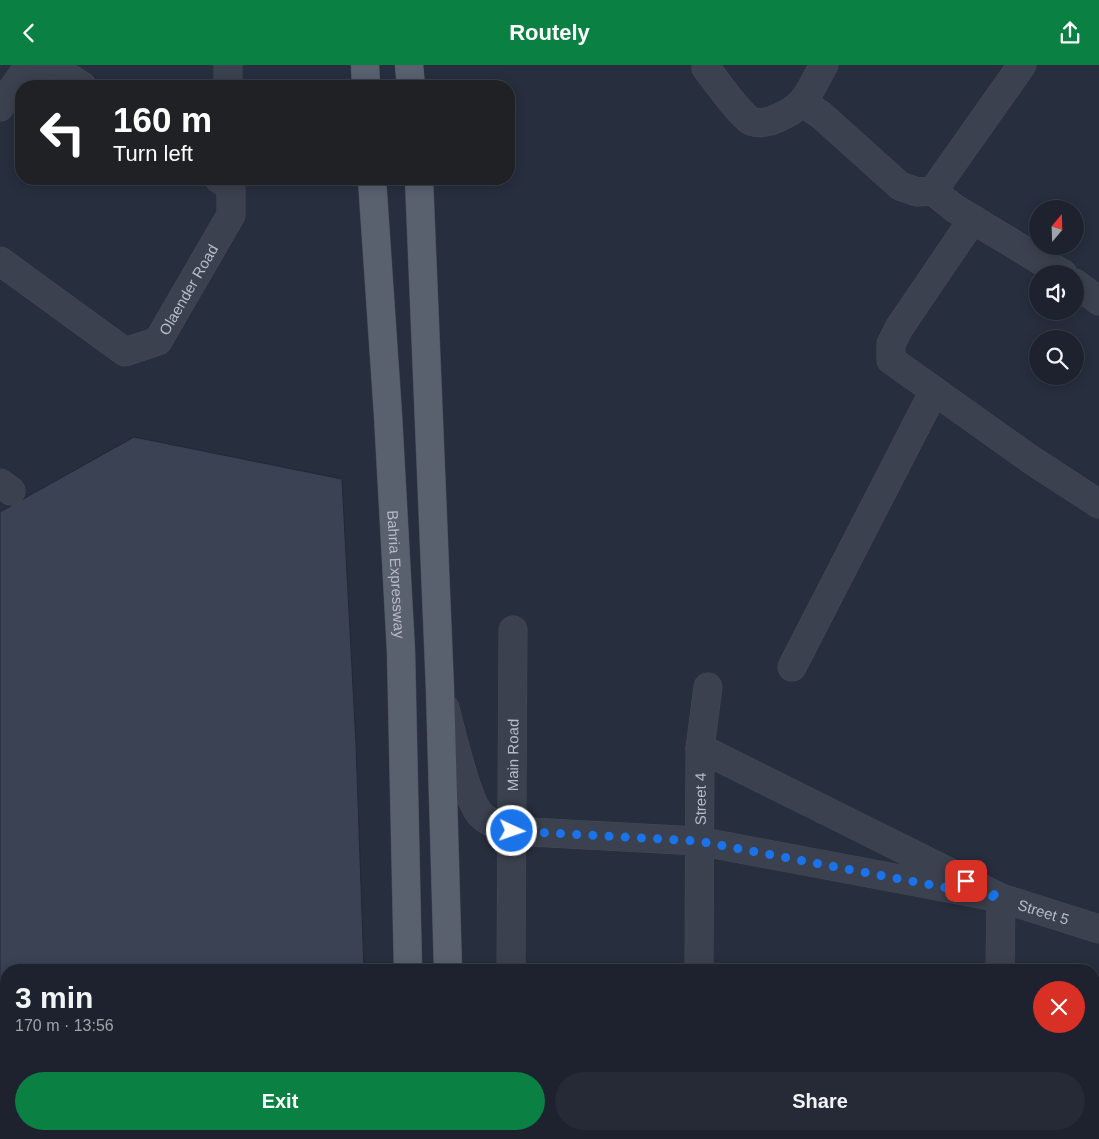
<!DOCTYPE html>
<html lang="en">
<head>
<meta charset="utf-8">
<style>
	body { margin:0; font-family:Arial,sans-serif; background:#252a36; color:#f1f3f6; height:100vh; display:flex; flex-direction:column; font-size:19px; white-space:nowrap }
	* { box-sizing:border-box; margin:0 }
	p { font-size:16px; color:#a0a4aa }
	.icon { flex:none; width:28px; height:28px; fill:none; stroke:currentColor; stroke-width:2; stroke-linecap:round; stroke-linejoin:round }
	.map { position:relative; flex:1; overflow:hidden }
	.details { position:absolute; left:0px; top:899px; width:1100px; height:176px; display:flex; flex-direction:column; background:#1d222e; border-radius:20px 20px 0 0; box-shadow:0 2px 12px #0003,0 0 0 1px #3b3f4a }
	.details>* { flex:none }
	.banner { position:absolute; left:15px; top:15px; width:500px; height:105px; border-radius:20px; box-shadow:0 2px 12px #0003,0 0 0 1px #3b3f4a; background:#202124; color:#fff; overflow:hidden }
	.needle { width:32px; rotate:19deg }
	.buttons { position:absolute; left:1029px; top:135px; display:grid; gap:10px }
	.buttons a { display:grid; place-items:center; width:55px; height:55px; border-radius:50%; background:#1d222e; box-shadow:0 2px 12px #0003,0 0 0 1px #3b3f4a; font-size:25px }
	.pin { position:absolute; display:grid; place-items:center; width:42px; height:42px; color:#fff; margin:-21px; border-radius:10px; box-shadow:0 2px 8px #0006 }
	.me { position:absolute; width:55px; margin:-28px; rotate:93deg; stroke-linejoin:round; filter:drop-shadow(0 0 4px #0008) }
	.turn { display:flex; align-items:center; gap:18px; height:105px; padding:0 15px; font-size:22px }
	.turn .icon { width:65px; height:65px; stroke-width:2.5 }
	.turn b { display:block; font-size:35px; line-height:42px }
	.round { display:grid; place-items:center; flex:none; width:52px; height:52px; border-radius:26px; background:#252a36 }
	.head { display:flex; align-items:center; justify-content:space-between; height:85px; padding:0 15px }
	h1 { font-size:30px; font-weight:800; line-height:38px }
	.primary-button { display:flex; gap:10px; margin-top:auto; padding:10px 15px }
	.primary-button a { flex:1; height:58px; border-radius:30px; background:#0b8043; color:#fff; font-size:20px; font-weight:800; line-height:58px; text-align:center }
	.primary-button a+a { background:#252a36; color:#f1f3f6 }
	header { display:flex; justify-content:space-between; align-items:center; height:65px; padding:0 15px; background:#0b8043; color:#fff; font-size:22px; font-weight:800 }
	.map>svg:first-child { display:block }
	.building { fill:#3a4254; stroke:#222835 }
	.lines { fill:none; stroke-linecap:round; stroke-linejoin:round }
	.minor-casing { stroke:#454a57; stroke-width:29 }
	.major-casing { stroke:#454a57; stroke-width:29 }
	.minor { stroke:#3b414e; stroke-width:28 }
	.major { stroke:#59606e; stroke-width:28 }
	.route { stroke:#1a73e8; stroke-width:9; stroke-dasharray:0 16.2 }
	.labels { text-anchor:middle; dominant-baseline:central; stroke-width:5; stroke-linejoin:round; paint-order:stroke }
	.street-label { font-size:15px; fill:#b8bcc9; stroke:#202633 }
</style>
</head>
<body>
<header><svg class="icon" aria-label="back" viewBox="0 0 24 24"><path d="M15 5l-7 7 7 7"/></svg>Routely<svg class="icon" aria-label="share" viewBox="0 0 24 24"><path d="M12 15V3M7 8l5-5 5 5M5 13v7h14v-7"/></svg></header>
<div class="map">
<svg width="1099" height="1074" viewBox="0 0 1099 1074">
	<rect width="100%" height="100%" fill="#272e3e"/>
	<path class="building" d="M134,372L342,414L356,679L364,905H6V1069H370V1074H0V447Z"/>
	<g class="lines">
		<g class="minor-casing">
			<g id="minor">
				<path d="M49,0L82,21"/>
				<path d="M228,0V21"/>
				<path d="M707,0L706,3C719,19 732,40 748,54C761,65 792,48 802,37C811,27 817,11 824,0"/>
				<path d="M802,37L821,50L900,121L917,127L933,126L954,143L1063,209"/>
				<path d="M0,42L25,6L40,0"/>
				<path d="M933,126L1022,0"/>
				<path d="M973,154L899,263L891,279V295L1030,394L1099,439"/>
				<path id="s1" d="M0,196L125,287L158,276L231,150V122L219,114"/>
				<path d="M1075,218L1099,236"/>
				<path d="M0,418L11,426"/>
				<path d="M792,602L934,326"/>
				<path id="s2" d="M445,643C451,665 467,737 481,750C489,758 501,762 512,766L698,776L1001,833L1099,864"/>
				<path d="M700,683L1001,833L1000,905"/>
				<path id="s3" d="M511,905L513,565"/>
				<path id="s4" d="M699,905L700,683L708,622"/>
				<path d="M515,1069V1074"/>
				<path d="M691,1074V1069"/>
				<path d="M996,1074V1069"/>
			</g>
		</g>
		<g class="major-casing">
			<g id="major">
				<path d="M365,0L366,21"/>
				<path d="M409,0L411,21"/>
				<path id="s5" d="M372,114L388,350L401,586L408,905"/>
				<path d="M419,114L440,625L448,905"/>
				<path d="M411,1074V1069"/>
				<path d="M451,1074V1069"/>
			</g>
		</g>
		<use href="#minor" class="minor"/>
		<use href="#major" class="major"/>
	</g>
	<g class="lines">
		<path class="route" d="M512,766L698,776L1001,833L966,816"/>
	</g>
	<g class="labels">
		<g class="street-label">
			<text stroke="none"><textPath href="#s1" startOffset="249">Olaender Road</textPath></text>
			<text stroke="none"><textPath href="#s5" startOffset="396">Bahria Expressway</textPath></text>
			<text stroke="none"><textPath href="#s3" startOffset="215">Main Road</textPath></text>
			<text stroke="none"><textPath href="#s4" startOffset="171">Street 4</textPath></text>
			<text stroke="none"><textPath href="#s2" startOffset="688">Street 5</textPath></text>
		</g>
	</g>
</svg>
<div class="buttons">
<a><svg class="needle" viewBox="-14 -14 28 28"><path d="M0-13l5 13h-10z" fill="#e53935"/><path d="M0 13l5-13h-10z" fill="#a0a4aa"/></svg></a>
<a><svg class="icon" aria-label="sound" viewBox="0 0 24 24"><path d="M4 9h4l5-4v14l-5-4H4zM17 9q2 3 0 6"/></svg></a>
<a><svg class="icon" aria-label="search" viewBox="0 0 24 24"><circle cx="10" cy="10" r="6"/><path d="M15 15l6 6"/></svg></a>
</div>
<div class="pin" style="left:966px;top:816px;background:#d93025"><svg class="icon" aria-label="arrive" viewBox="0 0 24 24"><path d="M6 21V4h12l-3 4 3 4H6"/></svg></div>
<svg class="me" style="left:512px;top:766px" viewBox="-20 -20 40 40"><circle r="17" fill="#1a73e8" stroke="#fff" stroke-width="3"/><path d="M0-11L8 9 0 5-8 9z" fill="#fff"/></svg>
<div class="banner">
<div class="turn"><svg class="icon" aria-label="left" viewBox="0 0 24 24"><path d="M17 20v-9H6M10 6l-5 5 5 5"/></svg><div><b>160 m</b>Turn left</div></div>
</div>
<section class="details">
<div class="head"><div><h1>3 min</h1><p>170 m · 13:56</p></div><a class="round" style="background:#d93025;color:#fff"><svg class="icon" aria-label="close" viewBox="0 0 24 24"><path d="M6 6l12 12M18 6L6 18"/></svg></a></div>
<div class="primary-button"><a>Exit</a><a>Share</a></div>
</section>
</div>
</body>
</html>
